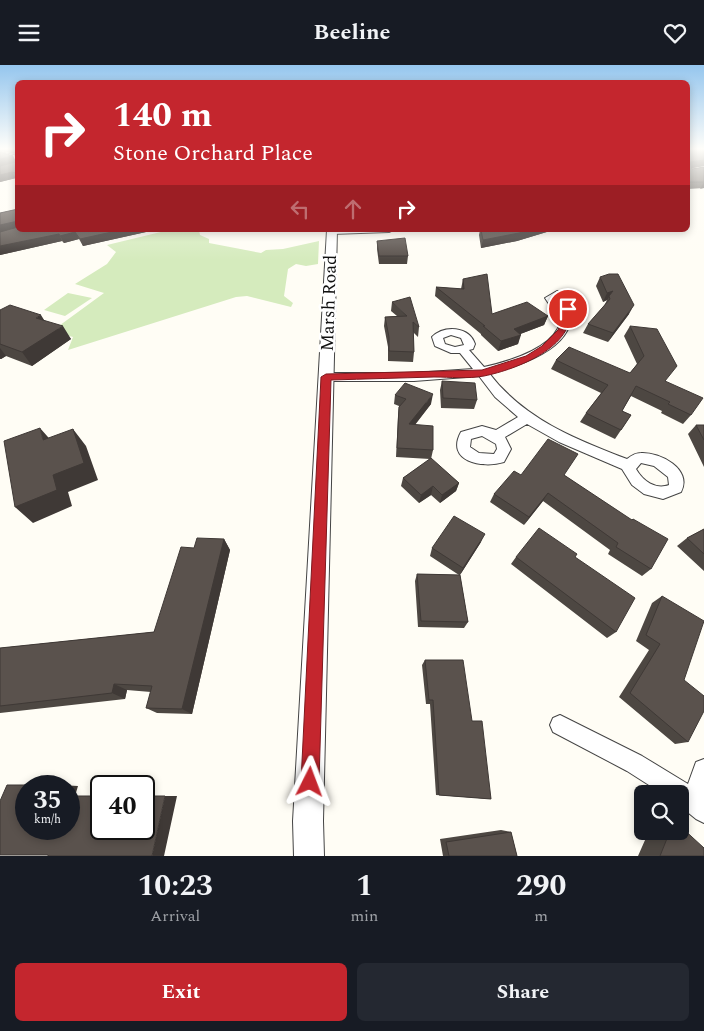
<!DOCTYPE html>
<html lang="en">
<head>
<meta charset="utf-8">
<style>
	body { margin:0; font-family:Spectral,serif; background:#242831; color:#f1f3f6; height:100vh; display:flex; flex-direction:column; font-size:19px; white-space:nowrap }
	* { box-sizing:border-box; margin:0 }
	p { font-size:16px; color:#9ea1a6 }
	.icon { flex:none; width:28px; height:28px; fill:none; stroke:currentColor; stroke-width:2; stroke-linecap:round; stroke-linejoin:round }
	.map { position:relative; height:791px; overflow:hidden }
	.details { display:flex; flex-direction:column; background:#171b24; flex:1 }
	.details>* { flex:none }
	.hud { position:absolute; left:15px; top:15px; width:675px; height:152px; border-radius:8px; box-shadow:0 2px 8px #0003; background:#c4262e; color:#fff; overflow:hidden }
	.buttons { position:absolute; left:634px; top:720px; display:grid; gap:10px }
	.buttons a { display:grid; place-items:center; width:55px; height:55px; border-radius:8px; background:#171b24; box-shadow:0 2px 8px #0003; font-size:25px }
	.speed { position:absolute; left:15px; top:710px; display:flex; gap:10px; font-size:25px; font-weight:700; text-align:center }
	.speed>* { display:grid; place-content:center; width:65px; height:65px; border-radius:50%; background:#171b24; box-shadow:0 2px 8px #0003; line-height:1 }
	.speed small { font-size:12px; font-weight:400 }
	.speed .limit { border:2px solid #111; border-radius:8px; background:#fff; color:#111 }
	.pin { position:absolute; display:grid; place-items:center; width:42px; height:42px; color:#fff; margin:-21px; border:2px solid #fff; border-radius:50%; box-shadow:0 1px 5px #0007 }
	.me { position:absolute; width:55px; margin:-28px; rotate:3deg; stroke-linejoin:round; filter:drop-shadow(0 0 4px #0008) }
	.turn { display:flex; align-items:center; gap:18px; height:105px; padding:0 15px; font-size:22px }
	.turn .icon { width:65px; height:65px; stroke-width:2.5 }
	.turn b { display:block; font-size:35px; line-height:42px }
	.lanes { display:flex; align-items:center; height:48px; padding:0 15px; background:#0003; justify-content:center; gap:25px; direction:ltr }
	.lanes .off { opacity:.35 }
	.eta { display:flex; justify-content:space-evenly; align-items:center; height:85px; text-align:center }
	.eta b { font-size:30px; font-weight:700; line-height:35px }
	.primary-button { display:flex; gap:10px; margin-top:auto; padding:10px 15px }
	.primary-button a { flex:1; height:58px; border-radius:8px; background:#c4262e; color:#fff; font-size:20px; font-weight:700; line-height:58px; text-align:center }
	.primary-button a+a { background:#242831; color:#f1f3f6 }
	header { display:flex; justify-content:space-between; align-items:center; height:65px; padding:0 15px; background:#171b24; font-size:22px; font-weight:700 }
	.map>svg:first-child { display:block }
	.green { fill:#d5ebbd }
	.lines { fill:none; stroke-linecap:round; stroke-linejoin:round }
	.minor-casing { stroke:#444; stroke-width:2 }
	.tertiary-casing { stroke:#444; stroke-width:2 }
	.minor { fill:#fff; fill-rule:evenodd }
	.tertiary { fill:#fff; fill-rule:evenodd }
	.wall { fill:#4d4742; fill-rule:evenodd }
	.shaded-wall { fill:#3f3936 }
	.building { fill:#5a524d; stroke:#3f3936 }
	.route { fill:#c4262e; stroke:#7f191e }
	.labels { text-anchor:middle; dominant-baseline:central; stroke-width:5; stroke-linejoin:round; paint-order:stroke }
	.street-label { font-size:18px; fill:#111; stroke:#fff }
</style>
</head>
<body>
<header><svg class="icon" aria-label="menu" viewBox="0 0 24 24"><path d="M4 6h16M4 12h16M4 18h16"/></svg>Beeline<svg class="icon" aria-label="heart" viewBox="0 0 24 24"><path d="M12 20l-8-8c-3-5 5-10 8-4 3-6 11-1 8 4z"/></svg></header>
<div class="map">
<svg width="704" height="791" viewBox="0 0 704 791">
	<rect width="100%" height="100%" fill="#fffdf5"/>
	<path class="green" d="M169,165H199L200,170L209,174V178L261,188L266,185L283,184L319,176L318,199L306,201L296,199L288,204L284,231L293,238L291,242L247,231L236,232L68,285L73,272L52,266L104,228L75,219L107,199L116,187L107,180Z
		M68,228L92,233L65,251L44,245Z"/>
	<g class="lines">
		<g class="minor-casing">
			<path id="minor" d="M0,87L18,91V95L0,91Z
				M331,165H393L389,167L332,169L328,167Z
				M557,226L578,231L584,241L571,246C575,284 517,302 489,308C524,354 575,374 627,394C631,391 635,388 641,388C660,387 693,404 681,427L663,434L644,429L632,420L622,404L559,377L527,359L505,372L511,384L504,397C482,404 445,396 461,367L482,361L496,365L518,352L495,332L479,311L414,316H326L320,312L326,308H414L473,304L460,288H451L435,281L432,272C444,260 469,261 475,279L473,284L469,285L484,302C510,296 566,281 561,245L551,242L545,233ZM558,232L571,235L573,240L568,241L558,238L555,234ZM451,270L461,273L464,280L455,282L445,279L443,273ZM482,371L496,379L497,384L494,389L479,388L470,382L471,374ZM641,398L654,401L668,412L669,420C655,425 643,416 636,404Z
				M560,650L642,691L688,719L696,697L704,694V758L696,754L680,741V729H663L627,706L553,667L550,660L553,653Z"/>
		</g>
		<g class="tertiary-casing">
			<path id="tertiary" d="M327,165H337L323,756L324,791H294L293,756Z"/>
		</g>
		<use href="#minor" class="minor"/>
		<use href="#tertiary" class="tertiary"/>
	</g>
	<path class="wall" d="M0,84H18V114L16,113L0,117V87L13,91L16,97V89L0,86Z
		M688,84H704V123L688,124ZM704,101V102L692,104L691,103Z
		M18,144V165H155L83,181L79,174L64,178L62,176L0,190V148Z
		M480,165H550V166L517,176L481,183L479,170Z
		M377,176L408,191L407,199H379L377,184Z
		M600,212L629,249L608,277L583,268L588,259L604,241L607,235L603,237L596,221Z
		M463,214L492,249L548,251L544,260L520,269L518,279L498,286L481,270V269L435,231L436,222L461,224Z
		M392,237L419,262L418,272L413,267L414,287L413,297L388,296V282L384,261L385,252L397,251L391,246Z
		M0,245L44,255L71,274L32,301L6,291L1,294H0Z
		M630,261L665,316L691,350L683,359L661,348L662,346L631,331L622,346L631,350L615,374L580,357L586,348L601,328L551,304L556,295L630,308L637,299L624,271Z
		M442,316L477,335L474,344L441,343L440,325Z
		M395,330L431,339L415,360L433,385L431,394L459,418L456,426L440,438L431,430L419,438L401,421L403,413L430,394L396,392L398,351L399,341L394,339Z
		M696,360H704V402L688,369Z
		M521,410H564L631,455L633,454L651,504L642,511L608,489L610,485L543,436L524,460L490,437L494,429Z
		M704,464V506L677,481L687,473Z
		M224,474L230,485L192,649L157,648L146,643L151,627L127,625L125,634L0,648V583L154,567L194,483Z
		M481,477L460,510L468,557L464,563L418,562L415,516L417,509L459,510L430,491L432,483Z
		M516,492H575L616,567L607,573L511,499Z
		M662,531L684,615L688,677L675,679L619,632L649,585L636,576L652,538Z
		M425,595L472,656L491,734L436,730L430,639H426L422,600Z
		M501,765L511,767L517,791H443L440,774Z
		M649,766H680L704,791H638Z"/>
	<path class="shaded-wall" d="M13,91L16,97L0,101V94Z
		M704,95V101L688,104L690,97Z
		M12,107L16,113L0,117V110Z
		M704,117V123L700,124Z
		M17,156L18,164L0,168V160Z
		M121,165H155L83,181L80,174Z
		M530,165H550V166L517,176L481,183L483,175Z
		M75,167L79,174L64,178L60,171Z
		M59,169L62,176L0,190V181Z
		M613,226L607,235L603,237L607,228Z
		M634,240L629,249L608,277L613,268Z
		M41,250L49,263L36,253Z
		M548,251L544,260L510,273L514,264Z
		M63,261L71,274L32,301L22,287Z
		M521,270L518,279L498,286L501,276Z
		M0,283L6,291L1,294L0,293Z
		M433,329L431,339L408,368L409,359Z
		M40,363L55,380L43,375Z
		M73,364L86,381L98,415L68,427L72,441L33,458L15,442L53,410Z
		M459,418L456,426L440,438L442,430Z
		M433,421L431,430L419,438L421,430Z
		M548,428L543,436L524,460L529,452Z
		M485,469L481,477L460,510L463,503Z
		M224,474L230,485L192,649L182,644Z
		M114,619L127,625L125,634L112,628Z
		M60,720L78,721L75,731H69V721H60Z
		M165,731H177L164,791H152Z"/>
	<path class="building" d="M16,84H18V109L12,107L0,110V101L16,97Z
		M688,84H704V95L690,97L692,104L704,102V117H688Z
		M0,87L13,91L0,94Z
		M18,144V156L0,160V148Z
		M18,162V165H121L80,174L75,167L60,171L59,169L0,181V167Z
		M481,165H530L519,168L483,175Z
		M405,173L408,191H379L377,176Z
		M487,209L492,249L527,237L548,251L514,264L521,270L501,276L483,261H485L436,222L464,224L463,214Z
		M609,209H618L634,240L613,268L588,259L610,234L609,231L613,226L607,228L600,212Z
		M410,232L419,262L413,257L414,287L389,286V272L385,252L407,251L392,237Z
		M10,240L41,250L36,253L63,261L22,287L0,279V245Z
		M630,261L657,264L677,301L665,316L703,333L691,350L668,339L670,337L636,321L622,346L631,350L621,365L586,348L608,320L556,295L569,282L630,308L644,291Z
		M442,316L475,318L477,335L443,333Z
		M405,318L433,329L409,359L433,361V385L397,383L399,342L406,334L395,330Z
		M696,360H704V375Z
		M40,363L43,375L73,364L84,398L53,410L57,425L15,442L4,376Z
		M548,374L578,389L564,410L632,455L633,454L668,474L651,504L616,482L618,478L548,428L529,452L494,429L514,406L521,410Z
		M431,393L459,418L442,430L433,421L421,430L403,413Z
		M454,451L485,469L463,503L432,483Z
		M539,463L577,489L575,492L635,533L616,567L516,492Z
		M704,464V489L687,473Z
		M197,473L224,474L182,644L146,643L152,621L114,619L112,628L0,641V583L154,567L181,482L194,483Z
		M417,509L460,510L468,557L421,556Z
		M662,531L704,556L684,615L704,631V646L688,677L630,628L660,579L646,570Z
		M425,595H463L472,656H482L491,734L439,730L433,635H429Z
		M7,720H60V721H26V764H69V731H101V764H144V731H165L152,791H48V790H0V736Z
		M680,761L704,783V791H660L670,766H680Z
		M511,767L517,791H449L446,777Z"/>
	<linearGradient id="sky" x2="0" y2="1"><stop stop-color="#95c6ee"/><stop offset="0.43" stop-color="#fffefa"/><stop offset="1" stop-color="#fffefa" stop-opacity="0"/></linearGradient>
	<rect width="704" height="195" fill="url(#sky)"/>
	<path class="route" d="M563,242L571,243C574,282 518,304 484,311C468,314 450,312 434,312C399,313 365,314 331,315L319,717L317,723L310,726L303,723L301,717L321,312L326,309L482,305L526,291L542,281L558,265L563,252Z"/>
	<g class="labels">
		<g class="street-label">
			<text transform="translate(329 238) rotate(-88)">Marsh Road</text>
		</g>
	</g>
</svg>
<div class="buttons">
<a><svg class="icon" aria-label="search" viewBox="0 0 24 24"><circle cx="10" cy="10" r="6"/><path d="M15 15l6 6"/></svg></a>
</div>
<div class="speed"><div>35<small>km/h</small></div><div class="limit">40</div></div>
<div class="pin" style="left:568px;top:244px;background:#d93025"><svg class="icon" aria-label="arrive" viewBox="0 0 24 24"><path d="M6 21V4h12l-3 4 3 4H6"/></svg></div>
<svg class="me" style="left:310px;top:717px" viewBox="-20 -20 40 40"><path d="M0-17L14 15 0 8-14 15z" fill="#c4262e" stroke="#fff" stroke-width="4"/></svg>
<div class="hud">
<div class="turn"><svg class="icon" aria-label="right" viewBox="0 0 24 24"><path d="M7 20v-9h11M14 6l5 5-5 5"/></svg><div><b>140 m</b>Stone Orchard Place</div></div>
<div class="lanes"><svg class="icon off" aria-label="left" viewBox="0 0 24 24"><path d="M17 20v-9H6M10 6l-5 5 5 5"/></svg><svg class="icon off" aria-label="ahead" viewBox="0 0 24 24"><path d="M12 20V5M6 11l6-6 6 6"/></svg><svg class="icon" aria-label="right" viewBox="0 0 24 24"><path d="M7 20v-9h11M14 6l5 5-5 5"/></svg></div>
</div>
</div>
<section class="details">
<div class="eta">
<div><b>10:23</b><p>Arrival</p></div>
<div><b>1</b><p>min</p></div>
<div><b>290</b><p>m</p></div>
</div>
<div class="primary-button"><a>Exit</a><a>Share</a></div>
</section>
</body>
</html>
